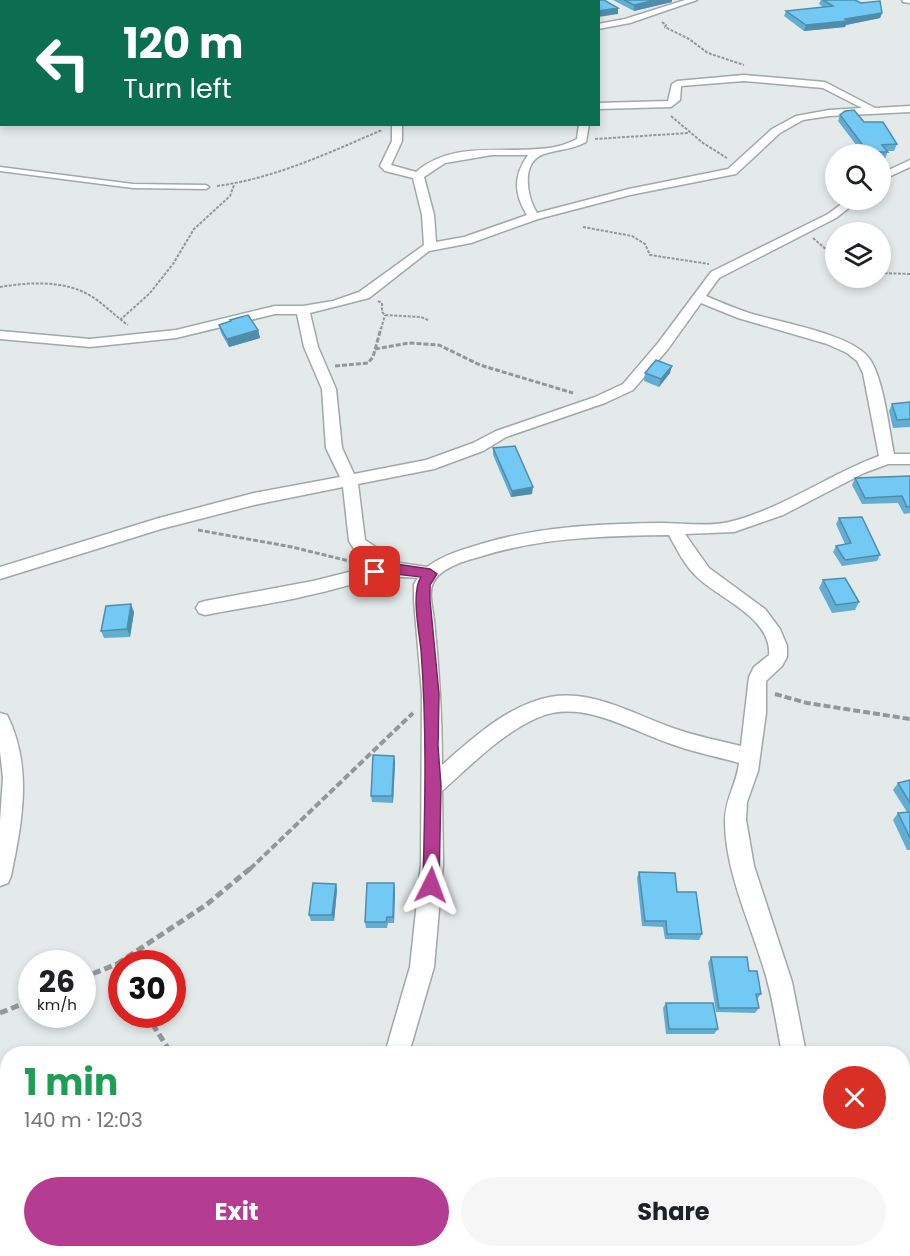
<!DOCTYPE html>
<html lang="en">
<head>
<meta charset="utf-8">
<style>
	body { margin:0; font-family:Poppins,sans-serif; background:#f6f6f6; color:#202124; height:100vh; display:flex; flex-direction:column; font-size:22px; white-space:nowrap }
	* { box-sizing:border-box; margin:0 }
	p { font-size:20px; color:#757577 }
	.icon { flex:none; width:33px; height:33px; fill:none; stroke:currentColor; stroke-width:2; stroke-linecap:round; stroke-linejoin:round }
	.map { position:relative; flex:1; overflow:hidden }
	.panel { position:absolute; left:0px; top:1046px; width:910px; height:212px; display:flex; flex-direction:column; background:#fff; border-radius:24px 24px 0 0; box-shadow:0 3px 9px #0003 }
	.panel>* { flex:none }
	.banner { position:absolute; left:0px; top:0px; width:600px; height:126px; box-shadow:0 3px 9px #0003; background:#0b6e4f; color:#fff; overflow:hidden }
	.tools { position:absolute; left:825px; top:144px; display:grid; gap:12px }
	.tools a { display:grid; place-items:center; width:66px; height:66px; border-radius:50%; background:#fff; box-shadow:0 3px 9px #0003; font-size:30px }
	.speed { position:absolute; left:18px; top:950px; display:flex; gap:12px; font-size:30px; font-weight:700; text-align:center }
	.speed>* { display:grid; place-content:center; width:78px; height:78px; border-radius:50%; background:#fff; box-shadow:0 3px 9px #0003; line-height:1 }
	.speed small { font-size:15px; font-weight:400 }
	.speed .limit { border:9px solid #d22; background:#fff; color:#111 }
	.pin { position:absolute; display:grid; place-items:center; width:51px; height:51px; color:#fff; margin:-26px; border-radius:12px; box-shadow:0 3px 9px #0006 }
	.me { position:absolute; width:66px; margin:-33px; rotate:3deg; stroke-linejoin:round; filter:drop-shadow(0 0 4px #0008) }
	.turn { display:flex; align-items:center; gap:21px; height:126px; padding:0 24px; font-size:27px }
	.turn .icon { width:78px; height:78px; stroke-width:2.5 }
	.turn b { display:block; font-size:42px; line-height:51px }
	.round { display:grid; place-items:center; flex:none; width:63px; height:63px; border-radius:32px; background:#f6f6f6 }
	.head { display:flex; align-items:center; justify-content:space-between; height:102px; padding:0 24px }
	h1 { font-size:36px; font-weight:700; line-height:45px; color:#1e9e55 }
	.cta { display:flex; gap:12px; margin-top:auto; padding:12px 24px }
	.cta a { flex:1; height:69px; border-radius:36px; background:#b43c91; color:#fff; font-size:24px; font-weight:700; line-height:69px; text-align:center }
	.cta a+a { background:#f6f6f6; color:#202124 }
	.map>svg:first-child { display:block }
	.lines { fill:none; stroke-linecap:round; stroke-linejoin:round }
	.lane-casing { stroke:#a2a7a7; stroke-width:3 }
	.street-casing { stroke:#a2a7a7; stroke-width:3 }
	.path-far3 { stroke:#939797; stroke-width:2; stroke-dasharray:3 1.5; stroke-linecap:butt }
	.path-far2 { stroke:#939797; stroke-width:3; stroke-dasharray:5 2; stroke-linecap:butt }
	.path-far1 { stroke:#939797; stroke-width:4; stroke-dasharray:7 3; stroke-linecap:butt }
	.path { stroke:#939797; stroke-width:5; stroke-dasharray:8 4; stroke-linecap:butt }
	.lane { fill:#fff; fill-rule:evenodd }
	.street { fill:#fff; fill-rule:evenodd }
	.wall { fill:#62add2 }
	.shaded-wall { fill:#508dab }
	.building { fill:#72c9f4; stroke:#508dab; stroke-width:1.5 }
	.route { fill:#b43c91; stroke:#75275e; stroke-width:1.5 }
</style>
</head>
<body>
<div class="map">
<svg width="910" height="1256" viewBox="0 0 910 1256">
	<rect width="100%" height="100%" fill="#e4eaea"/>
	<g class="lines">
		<g class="lane-casing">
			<path id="lane" d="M0,61H2V64H0Z
				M0,167L133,184L206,185L209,187L206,189L133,188L0,171Z"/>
		</g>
		<g class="street-casing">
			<path id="street" d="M385,0H399L400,1L383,2Z
				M685,0H697L630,23L598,29V24L625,19Z
				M902,0H910V3L903,2Z
				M744,75L825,82L875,108L910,106V112L829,116L803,120L780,133L736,174L630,195L538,219L471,243L429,251L369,298L310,313L318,347L336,389L342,448L354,474L426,460L473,443L496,431L595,397L623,384L658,343L711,272L828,214L847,200H859L836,218L719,278L706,296C720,302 734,308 749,313C778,322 850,334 868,357C883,374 889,430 894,454H910V464H888L864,473L783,515L734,532L685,534L709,568L765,609L780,629L787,646V657L782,666L766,681V713L758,771L747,802L746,820L754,866L792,982L806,1053H782C776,1023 772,992 762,963C748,918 725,869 725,821C725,799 737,783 739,763C719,757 697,753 677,746C634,733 583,697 537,718C501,734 471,765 442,791L443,864L434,967L409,1053H385L410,967L421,864L422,694L414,601V584L418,578C380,573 350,586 314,594C278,603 241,608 205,615L199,613L196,608L199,603L205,601L313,581L377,565L356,552L349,541L343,487L254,505L161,529L0,579V567L159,518L254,493L340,477L326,448L322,389L304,347L297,314H275L176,338L90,347L0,339V331L90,339L176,330L275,306H303L333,301L359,292L424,245L422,215L413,178L385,171L380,166L392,141V124H402V141L391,165L416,172C462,132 532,164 577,139L579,124H589L586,142C572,150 558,149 544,154C520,162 527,197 537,213L629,189L728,169L772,129L796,116L829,110L862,108L823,88L744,81L681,86L680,100L671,107L598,109V103L668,101L672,84L677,81ZM492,155H528C513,176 514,194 527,215L464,237L436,242L434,215L424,177L445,163ZM701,303L738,318L827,344L847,353L857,361L863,373L879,456C828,475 782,509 729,522C708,527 682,523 661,523C599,524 540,526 481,544C461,550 443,555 427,567L400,563L365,540L358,484L434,469L483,451L506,437L605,403L633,390L668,349ZM669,535C677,550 685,566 698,578C720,599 772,618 769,655L754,667L749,677L741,746C721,741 699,737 679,730C638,717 595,689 550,697C508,705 473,738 442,765C442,716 439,668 434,620C433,609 428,593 433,583C440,568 464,561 479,557C542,537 604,536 669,535Z
				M910,160V167L880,181V174Z
				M0,713L7,715C33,767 22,822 11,876L8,883L0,886V821L3,778L0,751Z
				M910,1220V1248L903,1249V1221Z
				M351,1250H379L378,1256H350Z
				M807,1250H835L834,1256H806Z"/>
		</g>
		<path class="path-far3" d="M662,22L666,25L665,27L689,39L708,53L744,65
			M671,116L703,143L727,158
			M595,139L689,133
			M217,186C276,178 328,153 382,130
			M583,227L632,236L645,244L650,255L709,264
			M813,238L836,258
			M880,273L910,274
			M0,287C30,282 65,280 91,296C104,304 115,316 128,325
			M378,301L382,303V312L385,315L421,317L428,320
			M120,320L150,293L173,264L194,229L230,196L234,185
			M381,329L385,315"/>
		<path class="path-far2" d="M375,349L409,343L439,345L480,365L573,393
			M335,366L368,363L373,357L381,328
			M198,530L292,547L349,561"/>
		<path class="path-far1" d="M775,694L807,703L910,719
			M250,869L413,713"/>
		<path class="path" d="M117,964L206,905L252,867
			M82,978L117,964L122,972
			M0,1013L32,1000
			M146,1014L171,1053
			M327,1250L333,1256"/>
		<use href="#lane" class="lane"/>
		<use href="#street" class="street"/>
	</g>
	<path class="wall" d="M613,0H672V2L634,11Z
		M821,0H855L882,13L880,18L846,25L845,27L804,31L784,16L786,11L823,7L819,4Z
		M840,115L864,122L897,144L894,151H888L885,159H880V154H863L838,121Z
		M230,320L258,330L260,338L229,347L221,333L219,325L230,322Z
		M645,373H670L659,387L644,381Z
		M910,402V427L893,428L889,411L892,404Z
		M493,448L532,494L511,497L493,455Z
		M910,476V513L904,514L898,503L862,504L852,485L855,478Z
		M839,518L880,555L877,561L842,566L833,552L836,546L845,544L836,524Z
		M823,580L859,602L855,610L832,613L819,588Z
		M134,612L130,637L104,638L101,631Z
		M394,756L395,763L393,803L372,802L371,796Z
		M910,780V850H907L893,820L898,813L907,812L893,790L898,783Z
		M639,872L677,892L702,934L699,940L665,939L663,927L642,926L637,878Z
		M336,884L337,890L334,921H311L309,915Z
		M395,889L394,923H388L387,928H366L365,922Z
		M711,957L749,971L761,994L757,999L759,1008L755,1013L716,1012L708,963Z
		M666,1003L718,1029L714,1034H666L663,1008Z
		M514,1250H539L536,1256H522Z
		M740,1250H801L797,1256H736Z"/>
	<path class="shaded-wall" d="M510,0H522V2H493Z
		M656,0H672V2L634,11V5Z
		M618,8V14L598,17V11Z
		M882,13L880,18L846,25L845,27L804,31L806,25Z
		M258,330L260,338L229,347L227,339Z
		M672,366L670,373L659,387L661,379Z
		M533,487L532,494L511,497L512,491Z
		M131,604L134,612L130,637L127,629Z
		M394,756L395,763L393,803L392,796Z
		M394,883L395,889L394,923L393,917Z
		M336,884L337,890L334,921L332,915Z
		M218,1250H222L221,1256H217Z"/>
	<path class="building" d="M452,0H510L493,2H453Z
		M524,0H604L618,8L598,11V2H525Z
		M624,0H656L634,5Z
		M823,0H855L861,3L880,1L882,13L845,19L847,21L806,25L786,11L833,6Z
		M854,110L864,122H883L897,144L882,145L888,152H868L840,115L845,111Z
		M248,315L258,330L227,339L219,325L231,321L230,320Z
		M656,360L672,366L661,379L645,373Z
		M910,402V419L897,420L892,404Z
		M515,446L533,487L512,491L493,448Z
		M910,476V507H907L902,496L865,498L855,478Z
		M862,517L880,555L845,560L836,546L851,543L839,518Z
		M845,578L859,602L836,605L823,580Z
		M131,604L127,629L101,631L106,606Z
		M373,755L394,756L392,796H371Z
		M910,780V803L898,783Z
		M910,812V838L898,813Z
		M639,872L675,873L677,892H696L702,934H667L666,921H645Z
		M313,883L336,884L332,915H309Z
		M367,883H394L393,917H387L386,922H365Z
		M711,957H747L749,971H757L761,994H756L759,1008H719Z
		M666,1003H713L718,1029H669Z
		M154,1250H218L217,1256H153Z
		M388,1250H424L423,1256H388Z
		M518,1250H539L536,1256H525Z
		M743,1250H801L797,1256H739Z"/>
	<path class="route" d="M396,564L430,569L437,574L430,585V600L439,694L438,746L441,786L439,885L437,890L431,893L425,890L423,885C425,806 427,728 421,650C419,631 411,592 421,577L396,574L375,577L368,572L375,567Z"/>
</svg>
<div class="tools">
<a><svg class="icon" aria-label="search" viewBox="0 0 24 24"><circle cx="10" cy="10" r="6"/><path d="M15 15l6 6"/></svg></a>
<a><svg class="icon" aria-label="layers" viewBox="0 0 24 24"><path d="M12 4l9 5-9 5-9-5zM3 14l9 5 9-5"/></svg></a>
</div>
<div class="speed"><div>26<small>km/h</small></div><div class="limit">30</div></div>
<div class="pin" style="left:375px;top:572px;background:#d93025"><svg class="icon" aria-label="arrive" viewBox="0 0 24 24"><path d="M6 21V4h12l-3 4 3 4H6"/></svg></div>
<svg class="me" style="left:431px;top:885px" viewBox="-20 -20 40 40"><path d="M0-17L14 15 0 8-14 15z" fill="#b43c91" stroke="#fff" stroke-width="4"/></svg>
<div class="banner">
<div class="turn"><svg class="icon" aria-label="left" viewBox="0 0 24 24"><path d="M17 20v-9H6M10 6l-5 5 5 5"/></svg><div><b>120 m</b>Turn left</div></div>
</div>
<section class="panel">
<div class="head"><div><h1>1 min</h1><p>140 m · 12:03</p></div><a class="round" style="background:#d93025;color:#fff"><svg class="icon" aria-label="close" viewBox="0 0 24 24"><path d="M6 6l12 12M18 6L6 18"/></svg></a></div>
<div class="cta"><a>Exit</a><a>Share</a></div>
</section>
</div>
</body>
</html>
